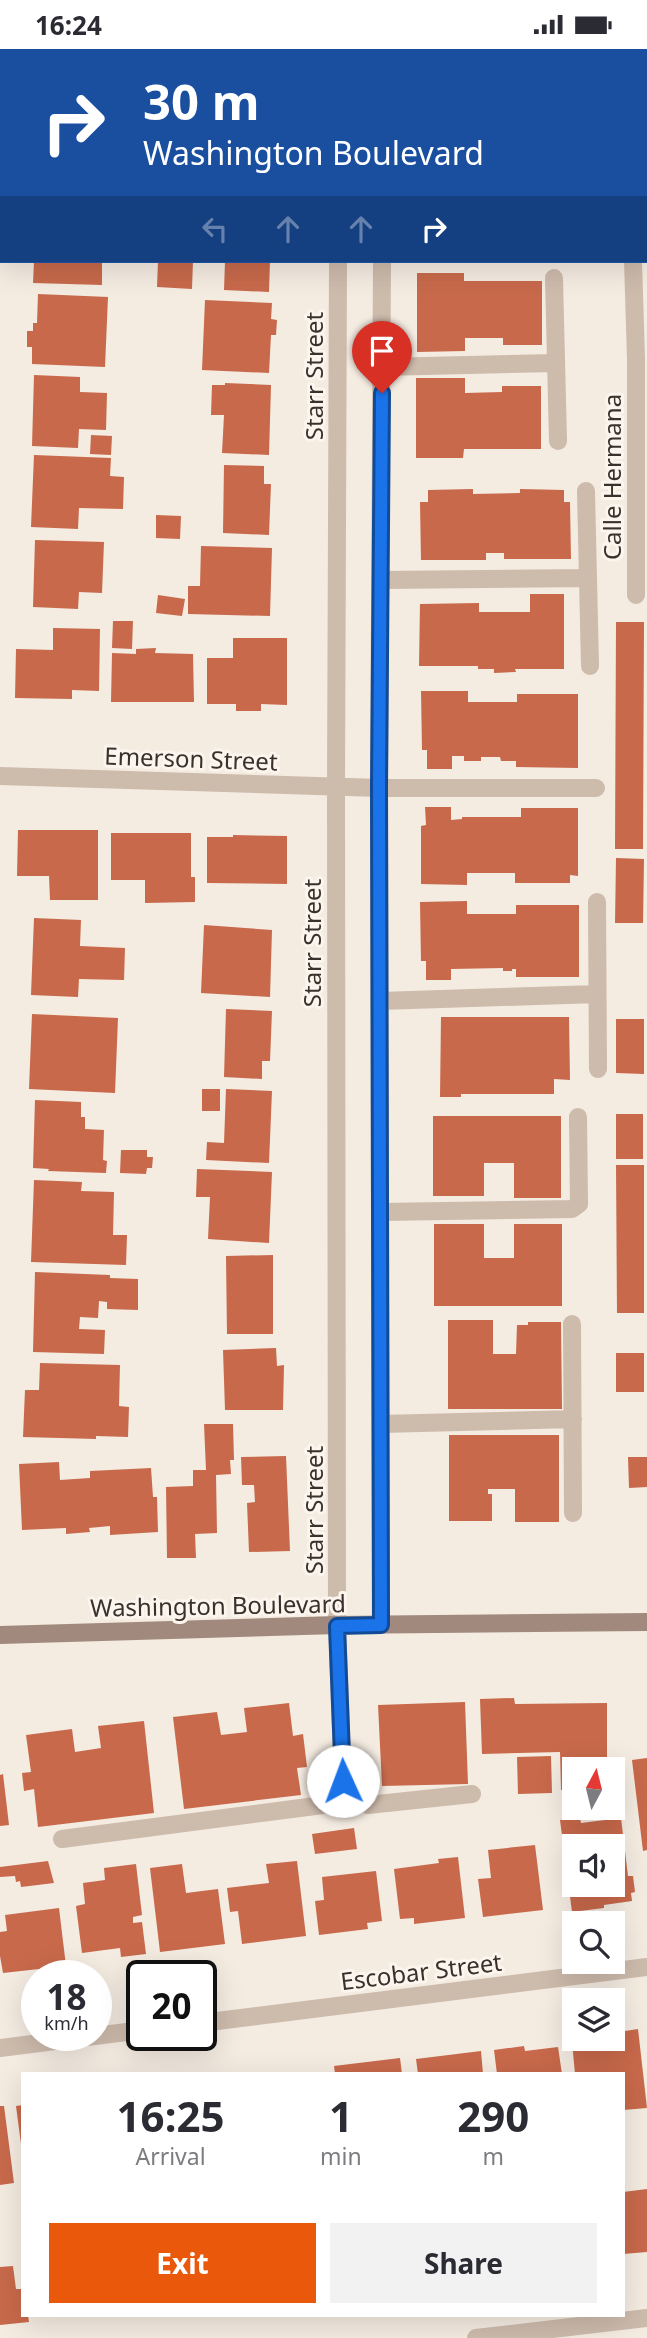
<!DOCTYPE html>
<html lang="en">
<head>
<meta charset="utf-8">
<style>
	body { margin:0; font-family:"Noto Sans",sans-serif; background:#f2f2f3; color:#2b2b33; height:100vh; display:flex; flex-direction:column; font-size:26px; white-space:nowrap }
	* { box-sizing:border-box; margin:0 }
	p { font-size:23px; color:#7c7c81 }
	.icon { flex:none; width:38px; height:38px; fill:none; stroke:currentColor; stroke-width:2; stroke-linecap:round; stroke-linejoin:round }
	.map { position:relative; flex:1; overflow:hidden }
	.drawer { position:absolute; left:21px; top:2023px; width:604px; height:245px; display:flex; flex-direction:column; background:#fff; border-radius:0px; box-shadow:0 7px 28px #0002 }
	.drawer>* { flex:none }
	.hud { position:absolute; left:0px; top:0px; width:648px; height:214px; box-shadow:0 7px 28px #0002; background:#1a4fa0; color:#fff; overflow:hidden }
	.needle { width:46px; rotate:7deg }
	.controls { position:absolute; left:562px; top:1708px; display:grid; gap:14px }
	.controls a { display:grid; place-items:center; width:63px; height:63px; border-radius:0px; background:#fff; box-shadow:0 7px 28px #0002; font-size:35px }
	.speed { position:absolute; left:21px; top:1911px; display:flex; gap:14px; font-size:35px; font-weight:700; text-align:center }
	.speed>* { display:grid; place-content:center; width:91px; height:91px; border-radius:50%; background:#fff; box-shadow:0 7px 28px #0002; line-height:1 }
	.speed small { font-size:18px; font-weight:400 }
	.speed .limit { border:4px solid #111; border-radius:10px; background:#fff; color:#111 }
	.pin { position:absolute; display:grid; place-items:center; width:60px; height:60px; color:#fff; margin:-72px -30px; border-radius:50% 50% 50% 0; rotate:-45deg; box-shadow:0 0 7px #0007 }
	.pin .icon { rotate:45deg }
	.me { position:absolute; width:77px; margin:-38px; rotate:358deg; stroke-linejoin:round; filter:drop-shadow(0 0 5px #0008) }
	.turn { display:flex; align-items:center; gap:24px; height:147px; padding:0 28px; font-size:32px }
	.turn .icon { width:91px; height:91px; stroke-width:2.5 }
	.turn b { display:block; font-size:49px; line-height:60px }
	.lanes { display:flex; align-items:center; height:66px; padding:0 28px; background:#0003; justify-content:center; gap:35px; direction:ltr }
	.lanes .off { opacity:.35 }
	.eta { display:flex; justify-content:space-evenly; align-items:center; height:119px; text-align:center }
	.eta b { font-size:42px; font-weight:700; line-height:49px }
	.primary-button { display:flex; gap:14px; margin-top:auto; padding:14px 28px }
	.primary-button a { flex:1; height:80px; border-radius:0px; background:#ea580c; color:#fff; font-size:28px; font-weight:700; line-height:80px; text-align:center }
	.primary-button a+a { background:#f2f2f3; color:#2b2b33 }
	.status { display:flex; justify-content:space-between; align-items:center; height:49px; padding:0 35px; background:#fff; direction:ltr }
	.status svg { height:19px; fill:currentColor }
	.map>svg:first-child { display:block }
	.building { fill:#c8694b; fill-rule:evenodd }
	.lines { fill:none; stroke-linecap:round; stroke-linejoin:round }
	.lane { stroke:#cdbbac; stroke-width:18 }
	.street { stroke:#cdbbac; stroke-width:18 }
	.secondary { stroke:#a18a7d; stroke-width:18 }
	.route-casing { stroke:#114b97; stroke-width:18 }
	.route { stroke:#1a73e8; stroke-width:12 }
	.labels { text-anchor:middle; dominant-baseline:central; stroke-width:6; stroke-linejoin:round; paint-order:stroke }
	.street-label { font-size:24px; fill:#3b302b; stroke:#fbf5ee }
</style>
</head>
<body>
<div class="status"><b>16:24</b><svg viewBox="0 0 49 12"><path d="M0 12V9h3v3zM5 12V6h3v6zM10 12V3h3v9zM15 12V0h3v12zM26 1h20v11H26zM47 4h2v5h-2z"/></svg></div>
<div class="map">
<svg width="647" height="2289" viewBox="0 0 647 2289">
	<rect width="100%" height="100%" fill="#f4ebe1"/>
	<path class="building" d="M34,212H102V236L33,234Z
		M158,212H193L192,240L157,238Z
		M225,212H270L269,243L224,241Z
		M417,224H464V232H542V296H503V289H465V302L417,303Z
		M38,245L108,248L105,318L32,315V298H27V282H33V274H37Z
		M205,251L272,254L271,270L277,271L276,286H271L269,324L202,321Z
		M34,326L80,328V343L107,344L106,381L79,380L78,399L32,397Z
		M416,329H465V344L502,343V337H541V400H464L463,409H416Z
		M225,334L271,336L269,406L222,404L224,366H211L212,336H225Z
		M91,386L112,387L111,406L90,405Z
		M34,406L111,409L110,427L124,428L123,460L79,459L78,480L31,478Z
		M224,416L264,417V435H271L269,486L223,484Z
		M473,440V445L520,444V440L564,441V453H570L571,510H504V504H486V511H421L420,453H428V441Z
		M156,466L181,467L180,490L156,489Z
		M35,491L104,493L102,544L79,543L78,560L33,558Z
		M201,497L272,499L270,567L188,565V537H200Z
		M530,545H564V620H515L516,623L494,624V620H478V617H419L420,555L479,554V563H530Z
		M158,546L185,550L182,567L156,564Z
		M113,572H133L132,600L112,599Z
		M616,573H644L643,800H615Z
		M53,579L100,580L99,642L72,641V650L15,649L16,600L53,601Z
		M233,589H287V656L261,655V662H236V655H207V609H233Z
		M156,599L155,604L193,605L194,653H111L112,604L136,605V600Z
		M421,642H468V653H517V645H578V719L516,718V712H501L500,708H481V712H464V707H452V720H427V701H422Z
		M425,758H451V771L462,770V768H521V759H578V827L570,826V834H515V824H467V836L421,835V777L426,776Z
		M18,781H98V851H50L49,827H17Z
		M111,784H191V828H195V853L145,854V831H111Z
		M233,786L287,787V835L207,834V788H233Z
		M616,809L644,810L643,874H615Z
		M467,852V865H516V856H579V928H516V920H512V922H503V919L451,920V931H426V912H421L420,853Z
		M34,869L81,871L80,897L125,899L124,931L79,930L78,948L31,946Z
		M204,876L272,881L270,948L201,944Z
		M226,960L272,962L270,1012H262V1030L224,1028Z
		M32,965L118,969L115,1044L29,1040Z
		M441,968H569L570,1031L554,1030V1045H461V1048H440Z
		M616,970H644V1025L616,1024Z
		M202,1040H220V1062H202Z
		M226,1040L272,1042L269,1114L206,1111L207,1093L224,1094Z
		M35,1051L81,1053V1068H85V1080L104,1081L103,1111L107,1112L106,1124L48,1122L49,1120L33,1119Z
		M616,1065H643V1110H616Z
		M433,1067H561V1149H514V1114H484V1147H433Z
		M121,1101H147V1108H153L152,1119H147L146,1125L120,1124Z
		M616,1116H644V1264H617Z
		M197,1120L272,1123L269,1194L208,1190L210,1148H196Z
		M34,1131L82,1133L81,1142L114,1143L113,1186H127L126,1216L31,1213Z
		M434,1175H484V1209H514V1175H562V1257H434Z
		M273,1206V1285H227L226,1207Z
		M35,1223L110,1226V1229L138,1230V1261L107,1260V1253L99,1252L98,1269L80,1268L79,1280L105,1281L104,1305L33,1303Z
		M448,1271H493V1305H516L517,1276H528V1273H561L562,1360H448Z
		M276,1299L277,1317L284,1316L283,1361H225L223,1301Z
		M616,1304H644V1343H616Z
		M40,1314L120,1316L119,1357L129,1358L128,1388L96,1387V1390L23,1388L25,1341H39Z
		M204,1375H233L234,1411H230L231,1425L216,1426L217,1484L195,1485L196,1509H167L166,1438L193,1437V1421H206Z
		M449,1386H559V1473H515V1440H488V1445H492V1472H449Z
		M286,1407L290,1502L249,1503L247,1454L255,1453L254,1436H242L241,1408Z
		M628,1408H647V1438L629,1439Z
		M59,1413L60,1431L90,1429V1422L151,1419L153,1448H157L158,1483L110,1486V1477L89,1479L90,1483L66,1485V1479L22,1481L19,1415Z
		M514,1649L515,1655L607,1654V1720H574V1741H561L560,1703L482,1705L480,1650Z
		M465,1653L468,1735L382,1737L378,1656Z
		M289,1654L293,1687L303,1685L307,1718L297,1719L301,1746L184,1760L173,1668L217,1663L221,1686L247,1683L244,1659Z
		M144,1672L154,1764L38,1778L34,1740L24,1742L22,1724L31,1723L26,1686L72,1680L75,1703L101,1699L98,1677Z
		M551,1707L552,1744L518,1745L517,1708Z
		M647,1709V1801L643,1802L632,1711Z
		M3,1725L9,1776L0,1777V1726Z
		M580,1769L581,1774L621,1769L628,1827H633L635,1843L631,1844L632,1852L604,1856V1859L572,1863L560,1771ZM574,1797H612V1836H574Z
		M354,1779L357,1800L315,1805L312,1785Z
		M535,1796L543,1861L483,1868L478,1830L491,1829L488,1801Z
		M458,1808L465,1869L414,1875V1869L400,1870L394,1820L439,1814L438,1810Z
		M48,1812L54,1834L21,1838L20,1832L16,1833L15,1827L0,1828V1818Z
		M297,1812L306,1887L242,1895L238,1862L230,1863L227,1839L269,1834L266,1815Z
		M136,1815L142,1866L133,1868V1874L142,1873L146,1905L121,1908L120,1899L82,1904L76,1857L85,1855L83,1834L105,1831L104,1819Z
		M182,1815L186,1844L218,1840L225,1895L160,1903L150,1819Z
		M376,1822L382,1872L367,1874L368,1880L319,1886L315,1852L324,1851L322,1828Z
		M59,1859L66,1917L3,1924L0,1907V1883L7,1882L5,1866Z
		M638,1980L647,2059L623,2061V2025H575L572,1993L583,1992V1990H612V1984Z
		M524,1997L525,2002L558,1998L562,2025H497L494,2001Z
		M481,2002L483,2025H418L416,2010Z
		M400,2009L402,2025H335L334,2017Z
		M23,2056V2095H21L16,2057Z
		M0,2057H4L14,2134L0,2136Z
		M647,2140V2203L623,2205V2143Z
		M13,2217L16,2240H23V2266H28L29,2273L0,2276V2218Z"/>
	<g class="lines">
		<path class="lane" d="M554,229L558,392
			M382,318L556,314
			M586,442L590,617
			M381,531L588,529
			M379,739H596
			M597,853L598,1020
			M380,952L597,945
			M381,1163L572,1160L579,1155L578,1068
			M572,1275L573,1464
			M381,1375L573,1370
			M343,1732L368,1756L472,1745
			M62,1790L323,1756L343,1732L337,1576"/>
		<path class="street" d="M339,2V0
			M383,2V0
			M637,2V0
			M633,212L636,310V546
			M0,727L379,739
			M337,1576L336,739L338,212
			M381,1576L379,739L382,212
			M201,1974L647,1918
			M0,1999L142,1981
			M476,2289L647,2269"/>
		<path class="secondary" d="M0,1586L337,1576L647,1573"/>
	</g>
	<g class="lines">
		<g class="route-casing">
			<path id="route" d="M343,1732L337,1577L381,1576L379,739L382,344"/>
		</g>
		<use href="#route" class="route"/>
	</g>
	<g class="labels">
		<g class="street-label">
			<text transform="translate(313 327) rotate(-90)">Starr Street</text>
			<text transform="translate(611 428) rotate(-90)">Calle Hermana</text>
			<text transform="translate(191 709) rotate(2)">Emerson Street</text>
			<text transform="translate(311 894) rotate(-90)">Starr Street</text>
			<text transform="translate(313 1461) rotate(-90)">Starr Street</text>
			<text transform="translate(218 1556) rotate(-1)">Washington Boulevard</text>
			<text transform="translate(421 1922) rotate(-7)">Escobar Street</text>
		</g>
	</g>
</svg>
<div class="controls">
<a><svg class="needle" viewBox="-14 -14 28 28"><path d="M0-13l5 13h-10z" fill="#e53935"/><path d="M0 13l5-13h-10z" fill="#7c7c81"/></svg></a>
<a><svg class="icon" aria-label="sound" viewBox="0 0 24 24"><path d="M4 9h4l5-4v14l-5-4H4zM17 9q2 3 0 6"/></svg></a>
<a><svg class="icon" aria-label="search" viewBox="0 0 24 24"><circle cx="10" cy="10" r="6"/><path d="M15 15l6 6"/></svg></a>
<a><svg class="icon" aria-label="layers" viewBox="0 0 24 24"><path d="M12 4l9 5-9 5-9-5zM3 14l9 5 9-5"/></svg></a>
</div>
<div class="speed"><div>18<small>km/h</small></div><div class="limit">20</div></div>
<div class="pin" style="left:382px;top:344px;background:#d93025"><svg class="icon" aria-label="arrive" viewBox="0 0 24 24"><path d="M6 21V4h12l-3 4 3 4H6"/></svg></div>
<svg class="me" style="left:343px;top:1732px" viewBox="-20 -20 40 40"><circle r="19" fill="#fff"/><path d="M0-13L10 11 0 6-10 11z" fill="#1a73e8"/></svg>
<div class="hud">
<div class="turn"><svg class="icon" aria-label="right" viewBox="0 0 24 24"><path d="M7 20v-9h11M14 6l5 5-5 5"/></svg><div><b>30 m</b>Washington Boulevard</div></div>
<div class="lanes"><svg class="icon off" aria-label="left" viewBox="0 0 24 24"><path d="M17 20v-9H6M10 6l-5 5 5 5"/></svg><svg class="icon off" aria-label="ahead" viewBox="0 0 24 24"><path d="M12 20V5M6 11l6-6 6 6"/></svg><svg class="icon off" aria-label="ahead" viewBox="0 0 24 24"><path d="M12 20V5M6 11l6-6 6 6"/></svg><svg class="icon" aria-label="right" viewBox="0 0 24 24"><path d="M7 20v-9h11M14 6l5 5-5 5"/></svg></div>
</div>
<section class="drawer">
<div class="eta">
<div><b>16:25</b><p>Arrival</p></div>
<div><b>1</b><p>min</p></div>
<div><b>290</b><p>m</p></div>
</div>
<div class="primary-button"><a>Exit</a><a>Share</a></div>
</section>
</div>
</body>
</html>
